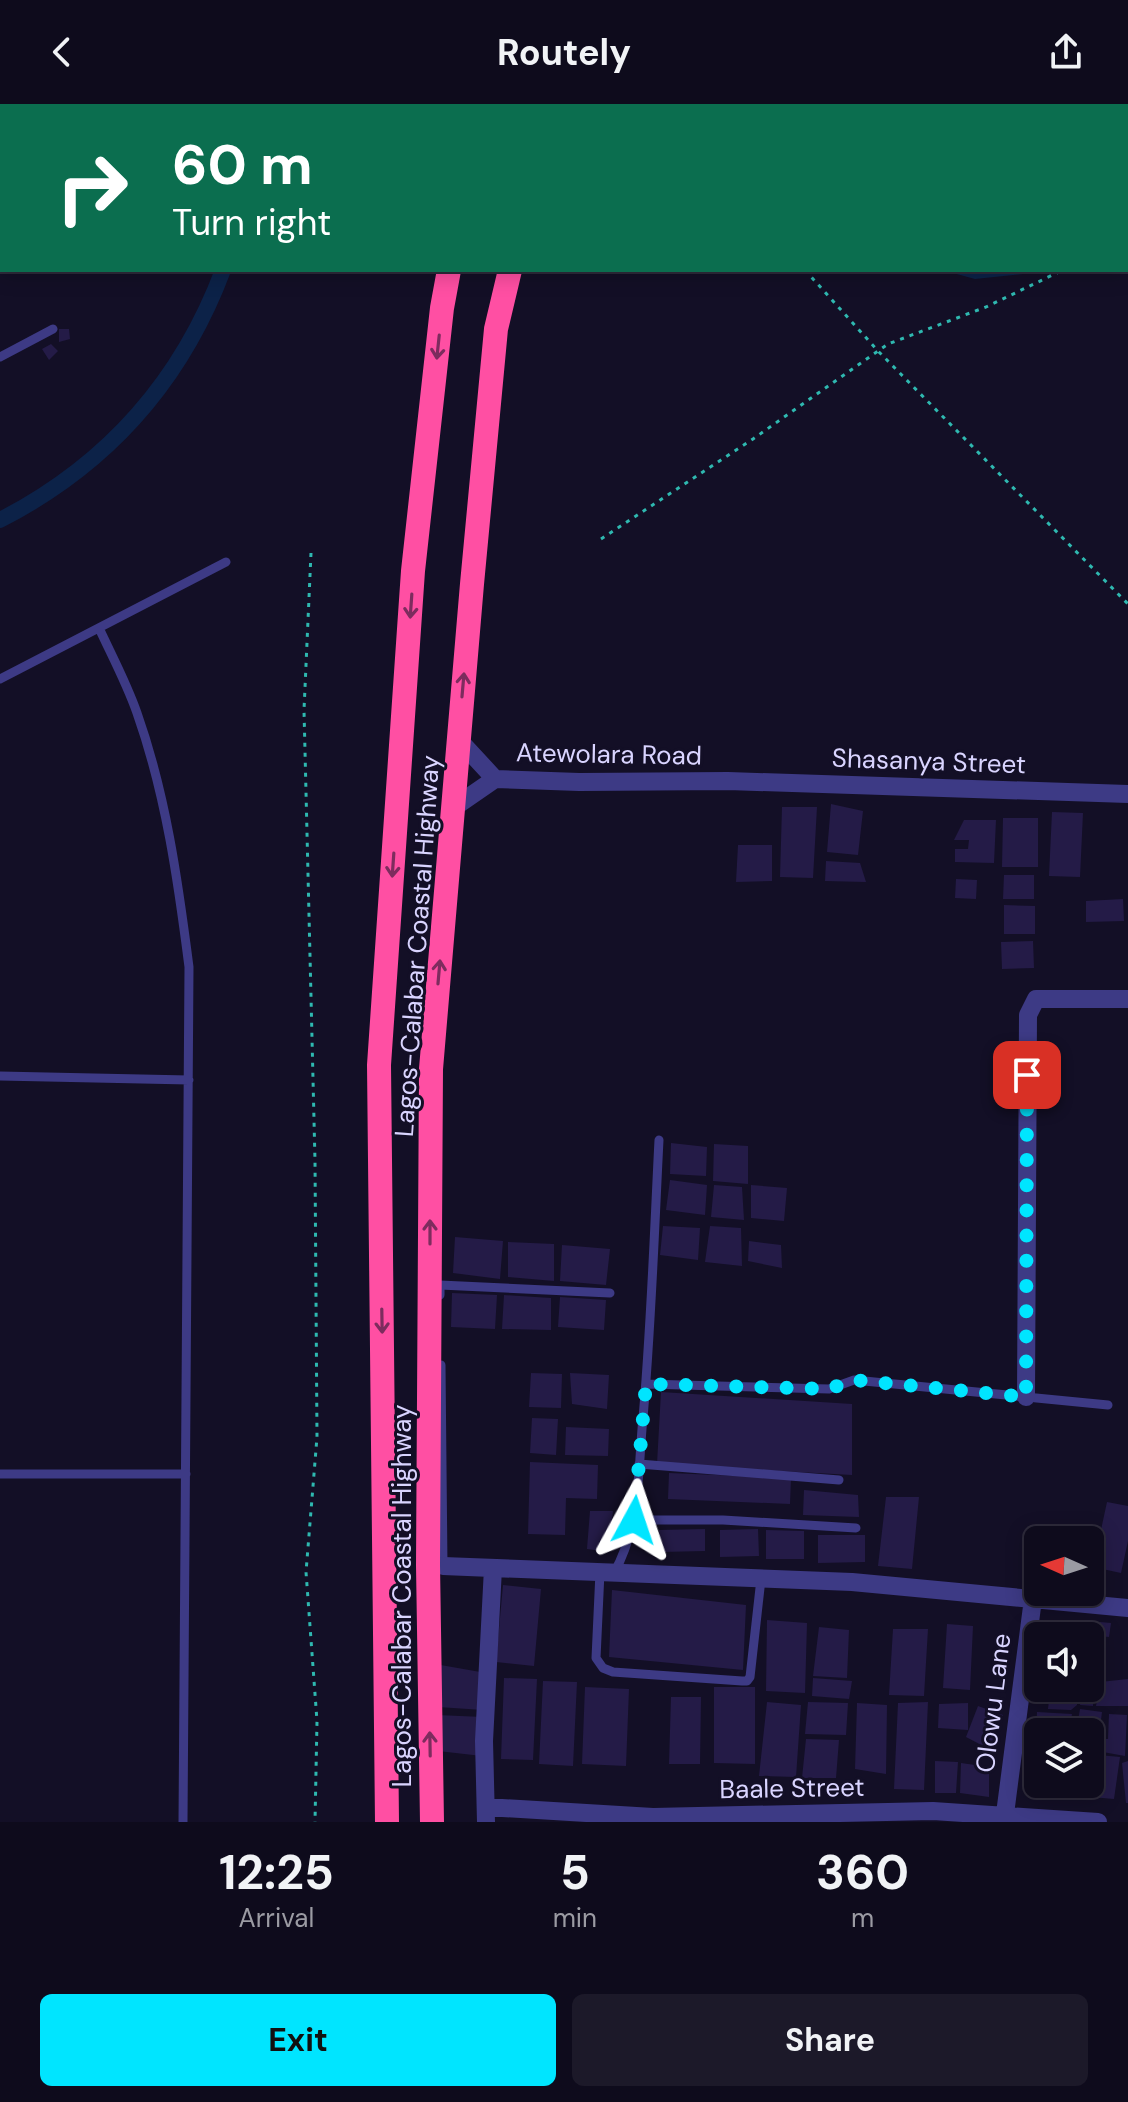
<!DOCTYPE html>
<html lang="en">
<head>
<meta charset="utf-8">
<style>
	body { margin:0; font-family:"DM Sans",sans-serif; background:#1c1929; color:#f1f3f6; height:100vh; display:flex; flex-direction:column; font-size:30px; white-space:nowrap }
	* { box-sizing:border-box; margin:0 }
	p { font-size:26px; color:#9b9ba3 }
	.icon { flex:none; width:44px; height:44px; fill:none; stroke:currentColor; stroke-width:2; stroke-linecap:round; stroke-linejoin:round }
	.map { position:relative; height:1718px; overflow:hidden }
	.panel { display:flex; flex-direction:column; background:#0e0b1c; flex:1 }
	.panel>* { flex:none }
	.top-card { position:absolute; left:0px; top:0px; width:1128px; height:168px; box-shadow:0 4px 20px #0003,0 0 0 2px #2e2b3b; background:#0b6e4f; color:#fff; overflow:hidden }
	.needle { width:52px; rotate:273deg }
	.tools { position:absolute; left:1024px; top:1422px; display:grid; gap:16px }
	.tools a { display:grid; place-items:center; width:80px; height:80px; border-radius:12px; background:#0e0b1c; box-shadow:0 4px 20px #0003,0 0 0 2px #2e2b3b; font-size:40px }
	.pin { position:absolute; display:grid; place-items:center; width:68px; height:68px; color:#fff; margin:-34px; border-radius:16px; box-shadow:0 4px 12px #0006 }
	.me { position:absolute; width:88px; margin:-44px; rotate:5deg; stroke-linejoin:round; filter:drop-shadow(0 0 6px #0008) }
	.turn { display:flex; align-items:center; gap:28px; height:168px; padding:0 40px; font-size:36px }
	.turn .icon { width:104px; height:104px; stroke-width:2.5 }
	.turn b { display:block; font-size:56px; line-height:68px }
	.eta { display:flex; justify-content:space-evenly; align-items:center; height:136px; text-align:center }
	.eta b { font-size:48px; font-weight:700; line-height:56px }
	.cta { display:flex; gap:16px; margin-top:auto; padding:16px 40px }
	.cta a { flex:1; height:92px; border-radius:12px; background:#00e5ff; color:#111; font-size:32px; font-weight:700; line-height:92px; text-align:center }
	.cta a+a { background:#1c1929; color:#f1f3f6 }
	header { display:flex; justify-content:space-between; align-items:center; height:104px; padding:0 40px; background:#0e0b1c; font-size:36px; font-weight:700 }
	.map>svg:first-child { display:block }
	.water { fill:#0c2248 }
	.lines { fill:none; stroke-linecap:round; stroke-linejoin:round }
	.canal { stroke:#0c2248; stroke-width:16 }
	.building { fill:#241b47 }
	.path { stroke:#2fb8b0; stroke-width:3; stroke-dasharray:4 6; stroke-linecap:butt }
	.lane { stroke:#3d3a85; stroke-width:9 }
	.street { stroke:#3d3a85; stroke-width:18 }
	.highway { stroke:#ff4fa3; stroke-width:24 }
	.oneway { stroke:#7d2c5e }
	.route { stroke:#00e5ff; stroke-width:14; stroke-dasharray:0 25.2 }
	.labels { text-anchor:middle; dominant-baseline:central; stroke-width:6; stroke-linejoin:round; paint-order:stroke }
	.street-label { font-size:26px; fill:#d9d4ff; stroke:#130f26 }
</style>
</head>
<body>
<header><svg class="icon" aria-label="back" viewBox="0 0 24 24"><path d="M15 5l-7 7 7 7"/></svg>Routely<svg class="icon" aria-label="share" viewBox="0 0 24 24"><path d="M12 15V3M7 8l5-5 5 5M5 13v7h14v-7"/></svg></header>
<div class="map">
<svg width="1128" height="1718" viewBox="0 0 1128 1718">
	<rect width="100%" height="100%" fill="#130f26"/>
	<path class="water" d="M848,0H1123L848,2Z
		M942,166H1035L1032,169L975,175Z"/>
	<g class="lines">
		<path class="canal" d="M255,2V0
			M0,416C107,361 181,278 223,166"/>
	</g>
	<path class="building" d="M59,225H69L70,235L59,238Z
		M51,240L58,247L49,256L42,245Z
		M831,700L863,707L858,751L827,748Z
		M782,703H817L813,774L780,773Z
		M1052,708L1083,709L1080,773L1049,772Z
		M1003,714H1038V763H1002Z
		M964,716H996L994,759L955,758V745H968L969,736H954Z
		M738,741H772V777L736,778Z
		M826,757L860,759L866,778L825,777Z
		M1004,771H1034V795H1003Z
		M956,775L977,776L976,795L955,794Z
		M1123,795L1124,817L1086,818V797Z
		M1004,801L1035,802V830H1004Z
		M1033,837L1034,864L1002,865L1001,838Z
		M671,1039L707,1043L706,1072L670,1070Z
		M714,1040L748,1042V1080L713,1077Z
		M670,1076L707,1081L705,1111L666,1106Z
		M714,1081L742,1083L744,1116L711,1113Z
		M751,1081L787,1084L784,1117L751,1114Z
		M663,1122L700,1124L698,1156L660,1151Z
		M710,1122L741,1124L742,1162L705,1158Z
		M455,1133L503,1137L500,1175L453,1169Z
		M749,1137L781,1141L782,1164L748,1157Z
		M508,1138L554,1140V1177L508,1173Z
		M562,1141L610,1145L606,1181L560,1177Z
		M452,1189L497,1191L495,1225L451,1223Z
		M504,1191L551,1194V1226L502,1225Z
		M560,1193L606,1196L604,1226L558,1223Z
		M531,1269L562,1270L561,1304L529,1303Z
		M570,1269L609,1271L607,1305L572,1300Z
		M661,1288L852,1300V1371L657,1360Z
		M532,1314L558,1315L556,1351L530,1349Z
		M566,1323L609,1325L608,1352L565,1351Z
		M530,1358L598,1361L597,1395L566,1394L565,1431L528,1430Z
		M669,1369L791,1374L790,1400L668,1395Z
		M804,1386L858,1391L859,1413L803,1411Z
		M886,1393H919L912,1465L878,1462Z
		M1107,1398L1128,1402V1437L1121,1469L1093,1463Z
		M590,1407H613L609,1448L587,1445Z
		M705,1425V1447L660,1448L659,1426Z
		M758,1425L759,1452L720,1453V1426Z
		M766,1426L804,1427V1455H766Z
		M818,1431H865V1458L818,1459Z
		M503,1481L541,1485L534,1562L496,1558Z
		M612,1486L746,1501L743,1566L609,1553Z
		M767,1516L807,1519L805,1589L766,1587Z
		M1071,1517H1085L1084,1532H1060V1527L1071,1526Z
		M1088,1517L1097,1519V1529H1086Z
		M1100,1518L1111,1519L1109,1533L1099,1532Z
		M947,1520L973,1522L970,1586L943,1584Z
		M819,1523L849,1526L847,1574L813,1572Z
		M893,1525H928L924,1592L889,1591Z
		M435,1560L486,1569L483,1606L438,1603Z
		M1090,1565H1095L1093,1602L1080,1601L1082,1584H1090Z
		M504,1574L537,1575L533,1656L501,1655Z
		M813,1574L852,1577L849,1595L812,1592Z
		M1128,1575V1602H1096L1100,1578Z
		M543,1577L577,1578L573,1662L539,1660Z
		M585,1583L629,1585L626,1662L582,1660Z
		M714,1583H755V1660L714,1659Z
		M1057,1584H1078L1077,1601L1071,1606L1048,1605L1050,1587L1056,1588Z
		M671,1593H701L700,1660H669Z
		M767,1598L801,1601L796,1673L759,1672Z
		M808,1598L848,1599L846,1631L805,1630Z
		M928,1598L924,1686L894,1685L898,1599Z
		M857,1599L887,1601L886,1670L855,1665Z
		M968,1599V1626L938,1624L939,1600Z
		M978,1602L1003,1611L989,1645L966,1633Z
		M1080,1605L1102,1608L1099,1632L1090,1631V1628H1076Z
		M1037,1608L1072,1610L1069,1628H1036Z
		M1109,1610L1127,1611L1125,1652L1097,1647V1635H1108Z
		M437,1611L483,1613L482,1652L438,1647Z
		M806,1635L839,1636L836,1674H802Z
		M1099,1651L1120,1653L1114,1695L1091,1693Z
		M935,1657L958,1658L956,1689H935Z
		M1128,1657V1699H1126L1122,1659Z
		M961,1659L989,1663V1693L960,1689Z
		M1073,1680H1088L1087,1692L1072,1690Z"/>
	<g class="lines">
		<path class="path" d="M657,0L659,2
			M1126,131L1128,129
			M805,166L878,247L1128,500
			M601,435L753,335L888,240L986,203L1063,166
			M311,449L304,606L315,1057L317,1333L306,1468L317,1617L315,1718"/>
		<path class="lane" d="M0,253L53,225
			M99,524C112,552 127,580 137,609C166,691 178,777 189,863L183,1718
			M0,575L226,458
			M0,972L189,976
			M440,1191V1181L610,1189
			M441,1261L443,1462
			M646,1280L829,1285L854,1276L1108,1301
			M639,1360L839,1376
			M0,1370H186
			M634,1416H723L856,1424
			M600,1468L596,1554L603,1564L613,1568L742,1577H747L750,1573L761,1475
			M614,1469C639,1424 638,1375 642,1325C651,1229 654,1133 659,1036"/>
		<path class="street" d="M459,636L495,675L579,678L728,677L1128,690
			M453,704L495,675
			M1026,1293L1028,911L1036,895H1128
			M443,1462L852,1478L1128,1504
			M486,1703L653,1713L933,1707L1098,1718
			M1005,1710L1033,1495
			M486,1718L484,1637L493,1464"/>
		<path class="highway" d="M479,2V0
			M548,2L549,0
			M387,1718L379,961L413,467L442,204L449,166
			M432,1718L428,1461L431,965L472,480L496,225L510,166"/>
	</g>
	<defs><path id="oneway-shaft" d="M-6 0H5M1.5-3L5.5 0L1.5 3" fill="none" stroke-width="1.6" stroke-linecap="round" stroke-linejoin="round" transform="scale(2)"/></defs>
	<g class="oneway">
		<use href="#oneway-shaft" transform="translate(438 243) rotate(96)"/>
		<use href="#oneway-shaft" transform="translate(411 502) rotate(94)"/>
		<use href="#oneway-shaft" transform="translate(463 581) rotate(-85)"/>
		<use href="#oneway-shaft" transform="translate(393 761) rotate(94)"/>
		<use href="#oneway-shaft" transform="translate(439 868) rotate(-85)"/>
		<use href="#oneway-shaft" transform="translate(430 1128) rotate(-90)"/>
		<use href="#oneway-shaft" transform="translate(382 1217) rotate(89)"/>
		<use href="#oneway-shaft" transform="translate(430 1640) rotate(-91)"/>
	</g>
	<g class="lines">
		<path class="route" d="M634,1416L646,1280L829,1285L854,1276L1026,1293L1027,971"/>
	</g>
	<g class="labels">
		<g class="street-label">
			<text transform="translate(609 650) rotate(1)">Atewolara Road</text>
			<text transform="translate(929 657) rotate(2)">Shasanya Street</text>
			<text transform="translate(417 842) rotate(-86)">Lagos-Calabar Coastal Highway</text>
			<text transform="translate(402 1492) rotate(-90)">Lagos-Calabar Coastal Highway</text>
			<text transform="translate(993 1599) rotate(-83)">Olowu Lane</text>
			<text transform="translate(792 1684) rotate(-1)">Baale Street</text>
		</g>
	</g>
</svg>
<div class="tools">
<a><svg class="needle" viewBox="-14 -14 28 28"><path d="M0-13l5 13h-10z" fill="#e53935"/><path d="M0 13l5-13h-10z" fill="#9b9ba3"/></svg></a>
<a><svg class="icon" aria-label="sound" viewBox="0 0 24 24"><path d="M4 9h4l5-4v14l-5-4H4zM17 9q2 3 0 6"/></svg></a>
<a><svg class="icon" aria-label="layers" viewBox="0 0 24 24"><path d="M12 4l9 5-9 5-9-5zM3 14l9 5 9-5"/></svg></a>
</div>
<div class="pin" style="left:1027px;top:971px;background:#d93025"><svg class="icon" aria-label="arrive" viewBox="0 0 24 24"><path d="M6 21V4h12l-3 4 3 4H6"/></svg></div>
<svg class="me" style="left:634px;top:1416px" viewBox="-20 -20 40 40"><path d="M0-17L14 15 0 8-14 15z" fill="#00e5ff" stroke="#fff" stroke-width="4"/></svg>
<div class="top-card">
<div class="turn"><svg class="icon" aria-label="right" viewBox="0 0 24 24"><path d="M7 20v-9h11M14 6l5 5-5 5"/></svg><div><b>60 m</b>Turn right</div></div>
</div>
</div>
<section class="panel">
<div class="eta">
<div><b>12:25</b><p>Arrival</p></div>
<div><b>5</b><p>min</p></div>
<div><b>360</b><p>m</p></div>
</div>
<div class="cta"><a>Exit</a><a>Share</a></div>
</section>
</body>
</html>
